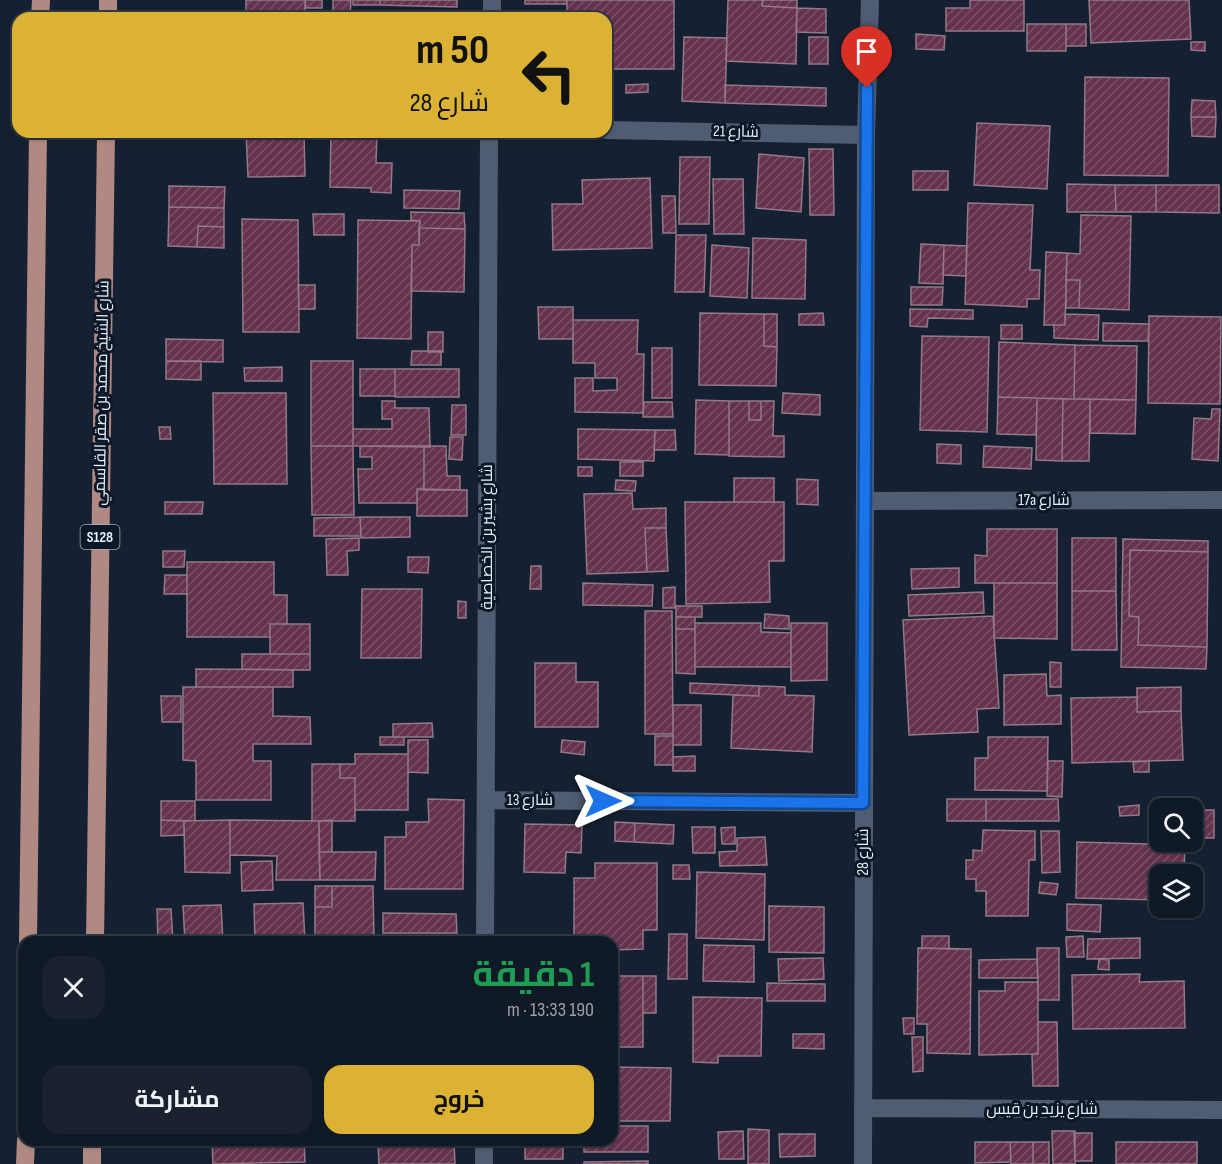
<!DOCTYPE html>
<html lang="ar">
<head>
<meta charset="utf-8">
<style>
	body { margin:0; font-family:"Sofia Sans Condensed",Cairo,sans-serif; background:#19222e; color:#f1f3f6; direction:rtl; height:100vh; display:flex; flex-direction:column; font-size:22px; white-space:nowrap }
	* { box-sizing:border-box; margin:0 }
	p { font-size:20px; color:#9ca0a7 }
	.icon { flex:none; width:33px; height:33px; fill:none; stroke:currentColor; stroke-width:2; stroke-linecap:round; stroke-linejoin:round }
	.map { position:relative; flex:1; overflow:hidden; direction:ltr }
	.panel { position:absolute; left:18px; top:936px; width:600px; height:210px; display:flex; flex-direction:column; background:#101926; border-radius:18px; box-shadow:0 2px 4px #0004,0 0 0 2px #303843; direction:rtl }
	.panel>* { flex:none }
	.top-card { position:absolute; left:12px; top:12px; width:600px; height:126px; border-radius:18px; box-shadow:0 2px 4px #0004,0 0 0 2px #303843; direction:rtl; background:#dbb233; color:#111; overflow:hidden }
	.tools { position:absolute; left:1149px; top:798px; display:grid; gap:12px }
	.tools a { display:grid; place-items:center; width:54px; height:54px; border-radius:12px; background:#101926; box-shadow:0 2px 4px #0004,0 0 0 2px #303843; font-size:30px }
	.pin { position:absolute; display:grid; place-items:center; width:51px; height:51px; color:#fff; margin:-62px -26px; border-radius:50% 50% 50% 0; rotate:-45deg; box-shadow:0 0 6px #0007 }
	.pin .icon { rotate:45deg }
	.me { position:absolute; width:66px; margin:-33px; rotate:90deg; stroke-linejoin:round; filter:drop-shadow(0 0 4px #0008) }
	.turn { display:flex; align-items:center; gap:21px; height:126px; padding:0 24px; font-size:27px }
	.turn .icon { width:78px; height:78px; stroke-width:2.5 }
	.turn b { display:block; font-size:42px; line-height:51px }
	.round { display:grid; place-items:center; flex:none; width:63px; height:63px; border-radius:18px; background:#19222e }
	.summary { display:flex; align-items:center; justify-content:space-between; height:102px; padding:0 24px }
	h1 { font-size:36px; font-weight:700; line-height:45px; color:#1e9e55 }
	.action { display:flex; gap:12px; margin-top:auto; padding:12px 24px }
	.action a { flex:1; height:69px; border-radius:18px; background:#dbb233; color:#111; font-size:24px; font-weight:700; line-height:69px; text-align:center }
	.action a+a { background:#19222e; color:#f1f3f6 }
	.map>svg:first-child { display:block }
	.building { fill:url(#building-hatch); stroke:#937985; stroke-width:1.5 }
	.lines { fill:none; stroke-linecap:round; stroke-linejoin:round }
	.street { stroke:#4f5c71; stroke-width:18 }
	.primary { stroke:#b18983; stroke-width:18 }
	.route-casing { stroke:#114b97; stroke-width:15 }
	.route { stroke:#1a73e8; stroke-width:10 }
	.labels { text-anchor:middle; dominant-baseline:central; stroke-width:6; stroke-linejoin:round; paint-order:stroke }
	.shield { fill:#0c1728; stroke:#a5aebb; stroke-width:1.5 }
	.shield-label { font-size:15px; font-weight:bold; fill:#e6eefa }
	.street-label { font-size:16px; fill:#e6eefa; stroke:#0c1728 }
</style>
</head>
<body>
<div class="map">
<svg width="1222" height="1164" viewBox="0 0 1222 1164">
	<defs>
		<pattern id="building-hatch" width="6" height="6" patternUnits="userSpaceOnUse" patternTransform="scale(1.5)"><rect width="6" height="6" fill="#64324c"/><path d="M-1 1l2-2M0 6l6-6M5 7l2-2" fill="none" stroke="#7a5067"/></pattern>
	</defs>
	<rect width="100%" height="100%" fill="#152132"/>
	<path class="building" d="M246,0H305V18H246Z
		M305,0H322V8H306Z
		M333,0H351L350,18H333Z
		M353,0H380V5H353Z
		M380,0H457V7L380,5Z
		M525,0H567V4H525Z
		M567,0H674V69H606V18H567Z
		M728,0H763L762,6L797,8L796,64L726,61Z
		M763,0H797V8L762,6Z
		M970,0H1024V31H946V8H970Z
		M1089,0H1189L1191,39L1091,43Z
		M797,8L826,9V33L796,32Z
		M530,11L557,12L556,18H530Z
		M1027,24H1066V51H1027Z
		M1066,24H1086V46H1066Z
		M916,34L945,36L944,50L916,49Z
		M684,37L727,38L725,103L682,101Z
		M809,37H828V64H809Z
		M1191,42H1205V51L1191,50Z
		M612,71L613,92L606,93V72Z
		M1085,77L1169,78L1168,176L1084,175Z
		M648,84V92L626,93V85Z
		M725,85L826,88V106L725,103Z
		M1192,100L1215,101L1216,117H1191Z
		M1191,117H1216L1215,137L1192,136Z
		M977,123L1050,126L1047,189L974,185Z
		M246,132H304L305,176L248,177Z
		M331,132H377L376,163H392L391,193L371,192V188L330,187Z
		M809,149H833L834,215H810Z
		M759,154L804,158L801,212L756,208Z
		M680,157H710L709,224H679Z
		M913,171H948V190H913Z
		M650,178L652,248L553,250L552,204H583L582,180Z
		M713,179H743L744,234H714Z
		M1067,184L1115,185L1116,212H1067Z
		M1115,185H1156V212H1116Z
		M1156,185H1219V213L1156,212Z
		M169,186L225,187L224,208L169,207Z
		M404,190L460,191L459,209L404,208Z
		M662,196H675L676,233H663Z
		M968,203L1033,205L1030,270H1040L1039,299H1027V307L965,304Z
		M169,207L224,208V227L198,226L197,247L168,246Z
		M411,212L464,213L465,229L419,228L420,221L411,220Z
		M313,214H344V235H314Z
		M1081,215L1131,216L1129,310L1079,308L1080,280H1066L1067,253L1080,254Z
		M242,219L298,220L299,332H243Z
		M358,220L420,221L419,245H412L411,339L357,338Z
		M198,226L224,227V248L197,247Z
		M419,228L465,229L464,292L411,291L412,245H419Z
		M676,235H706L704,292H675Z
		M753,238L806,240L805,299L752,298Z
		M921,244L944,245L943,284L919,283Z
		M712,245L749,248L747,298L710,296Z
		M944,245L967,246L966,276L943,275Z
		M1046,252L1067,253L1065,325H1044Z
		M1066,280H1080L1079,308H1066Z
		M298,285H315V309H299Z
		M911,287H943L942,305H911Z
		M538,307H573V339H539Z
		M910,309L973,310V319L928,318L927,327L910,326Z
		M700,313L764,314V346L777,347L776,386L699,385Z
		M823,313L824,325H799V314Z
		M764,314H777V347L764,346Z
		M1065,314L1099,315L1098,340L1054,338V325H1065Z
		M1149,316L1221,317L1220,404L1148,403Z
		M573,320H638L637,354H644L643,413L575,412V378H593V391L617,390V378H595V363H573Z
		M1103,323L1149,324L1148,341H1103Z
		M1001,325H1022V339H1001Z
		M428,332H443V352H428Z
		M922,336L989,337L987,432L920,430Z
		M166,339L223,340V362L166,361Z
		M999,342L1075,345L1074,399L998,397Z
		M1075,345L1137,346L1136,400L1074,399Z
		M652,348H672V398H652Z
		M412,351H441V365H411Z
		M166,361H201V380L166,379Z
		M311,361H353V446H311Z
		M282,367V381H245L244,368Z
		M360,369H395V396H360Z
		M395,369H459V397H395Z
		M213,393H286L287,484H214Z
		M783,393L820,395V415L782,413Z
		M998,397L1037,398L1036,435L997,434Z
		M1037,398L1063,399L1062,461L1036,460Z
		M1063,399H1090L1089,461H1062Z
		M1090,399L1136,400L1135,434L1090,433Z
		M696,400L729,401V455L695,454Z
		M382,401H395V408H429L430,447L353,446V429H392V419H382Z
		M729,401H749V420H761V401H774L773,436H784V457L729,456Z
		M749,401H761V420H749Z
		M644,402H672L673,417H643Z
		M452,405H466V435H451Z
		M1212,409H1220L1218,461L1192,459L1194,418L1211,419Z
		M159,427H170L171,439H160Z
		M578,429L655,430L654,461L578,459Z
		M655,430H675L676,450H654Z
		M450,437H463L462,460L449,459Z
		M937,444L961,445V464L937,463Z
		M311,446H353L354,515H312Z
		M360,446H424V490L417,489V503H359L358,469H372V457H360Z
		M424,446H446L447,476H460V490H424Z
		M984,446L1032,448L1031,469L983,467Z
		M620,462H643V476H620Z
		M578,467H592V476H578Z
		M734,478H774V502H734Z
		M797,479L818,480V505L797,504Z
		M616,480L636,481L635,491L615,490Z
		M417,489L467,490V516H417Z
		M632,493L633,509L666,508V528H645L647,572L587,574L584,494Z
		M165,502H203L202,514H165Z
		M685,502H784V561H769L770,602L686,604Z
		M360,517L361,536H314V518Z
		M360,517H410V537L361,538Z
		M645,528H666L668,571L647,572Z
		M987,529H1057V583H975V555L987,556Z
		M359,538V550L347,551L348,575H327L326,539Z
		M1072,538H1116V591H1072Z
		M1123,539L1208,541V552L1130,550L1129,616L1139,617L1138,645L1207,647L1206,669L1121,667Z
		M1130,550L1208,552L1207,647L1138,645L1139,617L1129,616Z
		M163,551H185L184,567H163Z
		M408,557H429L428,573L408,572Z
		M187,562H274V595H287V624H270V637H187Z
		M531,566H541V589H530Z
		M959,568V587L912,589L911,569Z
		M165,575H187V594H164Z
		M583,583L653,585L652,606L583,605Z
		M994,583H1057V639L994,638Z
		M675,587V608H663V588Z
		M362,589H422L421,658H361Z
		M1072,591H1116L1117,650H1072Z
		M983,592L984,613L909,616L908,595Z
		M458,601L466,602V618H458Z
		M676,606H702V617H676Z
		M645,611H672L673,734H645Z
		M765,614L789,616V629L764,628Z
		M993,616L999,708L977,709L978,732L909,735L903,620Z
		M676,617H695V629H676Z
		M695,623H761V632L791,633V667H695Z
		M791,623H827V680L791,681Z
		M270,624H310V654H270Z
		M676,629H695V674L676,673Z
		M242,654H310V670L242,669Z
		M1050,662L1061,663V687H1050Z
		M535,663H576V682H598V727H535Z
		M196,669L293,670V687H196Z
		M1046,674L1047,696L1061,695V724L1004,725V675Z
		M690,683L759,686V696L690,693Z
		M759,686L785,687V695L814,696L812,752L731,748L733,695L759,696Z
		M183,687H273V716L310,717L311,744H253V761H271V800H196V761L183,760Z
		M1181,687V711L1137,712V688Z
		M161,696H181V722H162Z
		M1137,697V712L1181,711L1183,760L1072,763L1071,698Z
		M673,705H701V745H673Z
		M432,723L433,737H393V724Z
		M655,736H673V765H655Z
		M380,737H404V745H380Z
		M988,737H1048L1047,791L975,790V758H988Z
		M408,740H428V773L408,772Z
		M562,740L585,742L584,755L561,752Z
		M355,754H408V810H355V778H340V764H355Z
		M695,756V771H673V757Z
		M1048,761H1063L1062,797L1047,796Z
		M1149,761V772H1134L1133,762Z
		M312,764H340V778H355V821H312Z
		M428,799L464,800L463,889H385V837H406V822H429Z
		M947,799H986V821H947Z
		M986,799H1058L1059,821H986Z
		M161,801H195V821L161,820Z
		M1139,805V815L1120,816L1119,807Z
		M1150,810H1160V837H1150Z
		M1192,810H1214V838H1192Z
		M161,820L184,821V835L161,836Z
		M230,820V873L185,872L184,821Z
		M230,820L319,821L320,880H276L277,856L230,855Z
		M332,820V852H319V821Z
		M615,822L635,823L634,842L615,841Z
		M635,823L674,825L673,844L634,842Z
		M525,824L582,825L581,853L566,852L565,873L524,872Z
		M692,827H715V853H693Z
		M735,827V844H722L721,828Z
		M983,830L1035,831V860H1029L1028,916H986V891H976V879H966V860H973V850L982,851Z
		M1041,831H1059L1060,872L1042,873Z
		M765,837L767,865L720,866L719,852L737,851V838Z
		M1077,842L1185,845L1184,874H1160V900L1076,898Z
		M319,852H376L375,880H320Z
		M272,861L273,890L242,891L241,862Z
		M595,863H657V930H643V949L612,950V942H574V878H595Z
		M673,865H689L690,879H673Z
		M697,872L765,874L764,940L696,938Z
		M1040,882L1058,884L1056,895L1039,893Z
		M315,886H332V907H315Z
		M332,886H373L374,942H315V907H332Z
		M303,903L305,942H255L254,904Z
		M1067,904L1101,905L1100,932L1067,930Z
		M221,905L223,942H185L183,906Z
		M769,906L824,907V953L769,952Z
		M157,909H171L173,942H158Z
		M383,913L456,914L457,933H383Z
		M669,934H687V979H668Z
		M413,936H435V942H414Z
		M922,936H949V949L922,948Z
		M1083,936L1084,957H1067L1066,937Z
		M1140,938V958L1087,959L1088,939Z
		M704,945L754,946V982L703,981Z
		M918,948L971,949L970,1054L927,1053V1024H917Z
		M1037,948H1059V1000H1038Z
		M823,958L824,979L779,981L778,959Z
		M1037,959L1038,978H979V960Z
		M1099,959L1109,960V970L1098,969Z
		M1140,974L1139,982L1184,981L1185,1028L1073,1029L1072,975Z
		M612,976H643V1047H612Z
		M643,976H656V1013H643Z
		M1005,982H1038V1054L979,1055V991H1005Z
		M767,983L825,984V1001H767Z
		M693,997L762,998L761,1056H718V1063L693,1062Z
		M903,1018H914V1034H904Z
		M1038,1022H1057L1058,1086H1033L1032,1054H1038Z
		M793,1034H824V1049L793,1048Z
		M912,1037H923V1071L913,1072Z
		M612,1067L671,1068L670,1121H612Z
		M612,1126H648V1152H584V1140H612Z
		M748,1129L769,1130V1164H748Z
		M743,1131L744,1159H719L718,1132Z
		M1052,1131H1075V1164H1053Z
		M1074,1133H1092V1161H1075Z
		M779,1134H815V1156L780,1157Z
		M212,1140H304L305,1162L213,1164Z
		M525,1140H563V1159H525Z
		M454,1142L455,1164H379L378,1146Z
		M975,1142H1010L1011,1162L975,1163Z
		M1010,1142H1033V1164H1011Z
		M1033,1142H1049V1164H1033Z
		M1116,1142H1197V1164H1116Z
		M648,1161V1164H584V1162Z"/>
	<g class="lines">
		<path class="street" d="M492,18V0
			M606,130L866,135
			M865,501L1222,500
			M486,800L863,803
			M485,942L489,132
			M863,1108L1222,1110
			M484,1164V1140
			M863,1164L866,135L870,0"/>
		<path class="primary" d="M40,18L41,0
			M108,18V0
			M28,942L38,132
			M95,942L106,132
			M25,1164L26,1140
			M92,1164V1140"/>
	</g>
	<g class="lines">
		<g class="route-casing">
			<path id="route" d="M603,801L863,803L867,88"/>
		</g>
		<use href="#route" class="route"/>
	</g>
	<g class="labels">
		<rect class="shield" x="80.5" y="525" width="39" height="24" rx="4.5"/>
		<g class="shield-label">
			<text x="100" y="537">S128</text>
		</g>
		<g class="street-label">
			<text transform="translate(736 132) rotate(1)">شارع 21</text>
			<text transform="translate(102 393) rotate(-89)">شارع الشيخ محمد بن صقر القاسمي</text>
			<text x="1044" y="500">17a شارع</text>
			<text transform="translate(487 537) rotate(-90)">شارع بشير بن الخصاصية</text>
			<text x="530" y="800">شارع 13</text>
			<text transform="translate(863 852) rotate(-90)">شارع 28</text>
			<text x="1042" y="1109">شارع يزيد بن قيس</text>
		</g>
	</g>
</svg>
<div class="tools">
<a><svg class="icon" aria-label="search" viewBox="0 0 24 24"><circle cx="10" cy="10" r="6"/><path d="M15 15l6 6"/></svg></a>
<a><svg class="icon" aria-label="layers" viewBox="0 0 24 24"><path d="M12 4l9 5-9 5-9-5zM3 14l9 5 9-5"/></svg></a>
</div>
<div class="pin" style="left:867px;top:88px;background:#d93025"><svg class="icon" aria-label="arrive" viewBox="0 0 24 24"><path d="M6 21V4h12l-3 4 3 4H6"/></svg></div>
<svg class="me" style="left:603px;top:801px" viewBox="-20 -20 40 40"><path d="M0-17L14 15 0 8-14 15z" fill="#1a73e8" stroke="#fff" stroke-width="4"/></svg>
<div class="top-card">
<div class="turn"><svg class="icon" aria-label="left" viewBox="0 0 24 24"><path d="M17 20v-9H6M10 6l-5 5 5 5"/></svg><div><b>50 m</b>شارع 28</div></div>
</div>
<section class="panel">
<div class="summary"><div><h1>1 دقيقة</h1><p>190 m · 13:33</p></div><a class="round"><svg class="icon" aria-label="close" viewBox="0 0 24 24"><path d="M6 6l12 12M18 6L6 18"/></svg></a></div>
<div class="action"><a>خروج</a><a>مشاركة</a></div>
</section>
</div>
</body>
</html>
